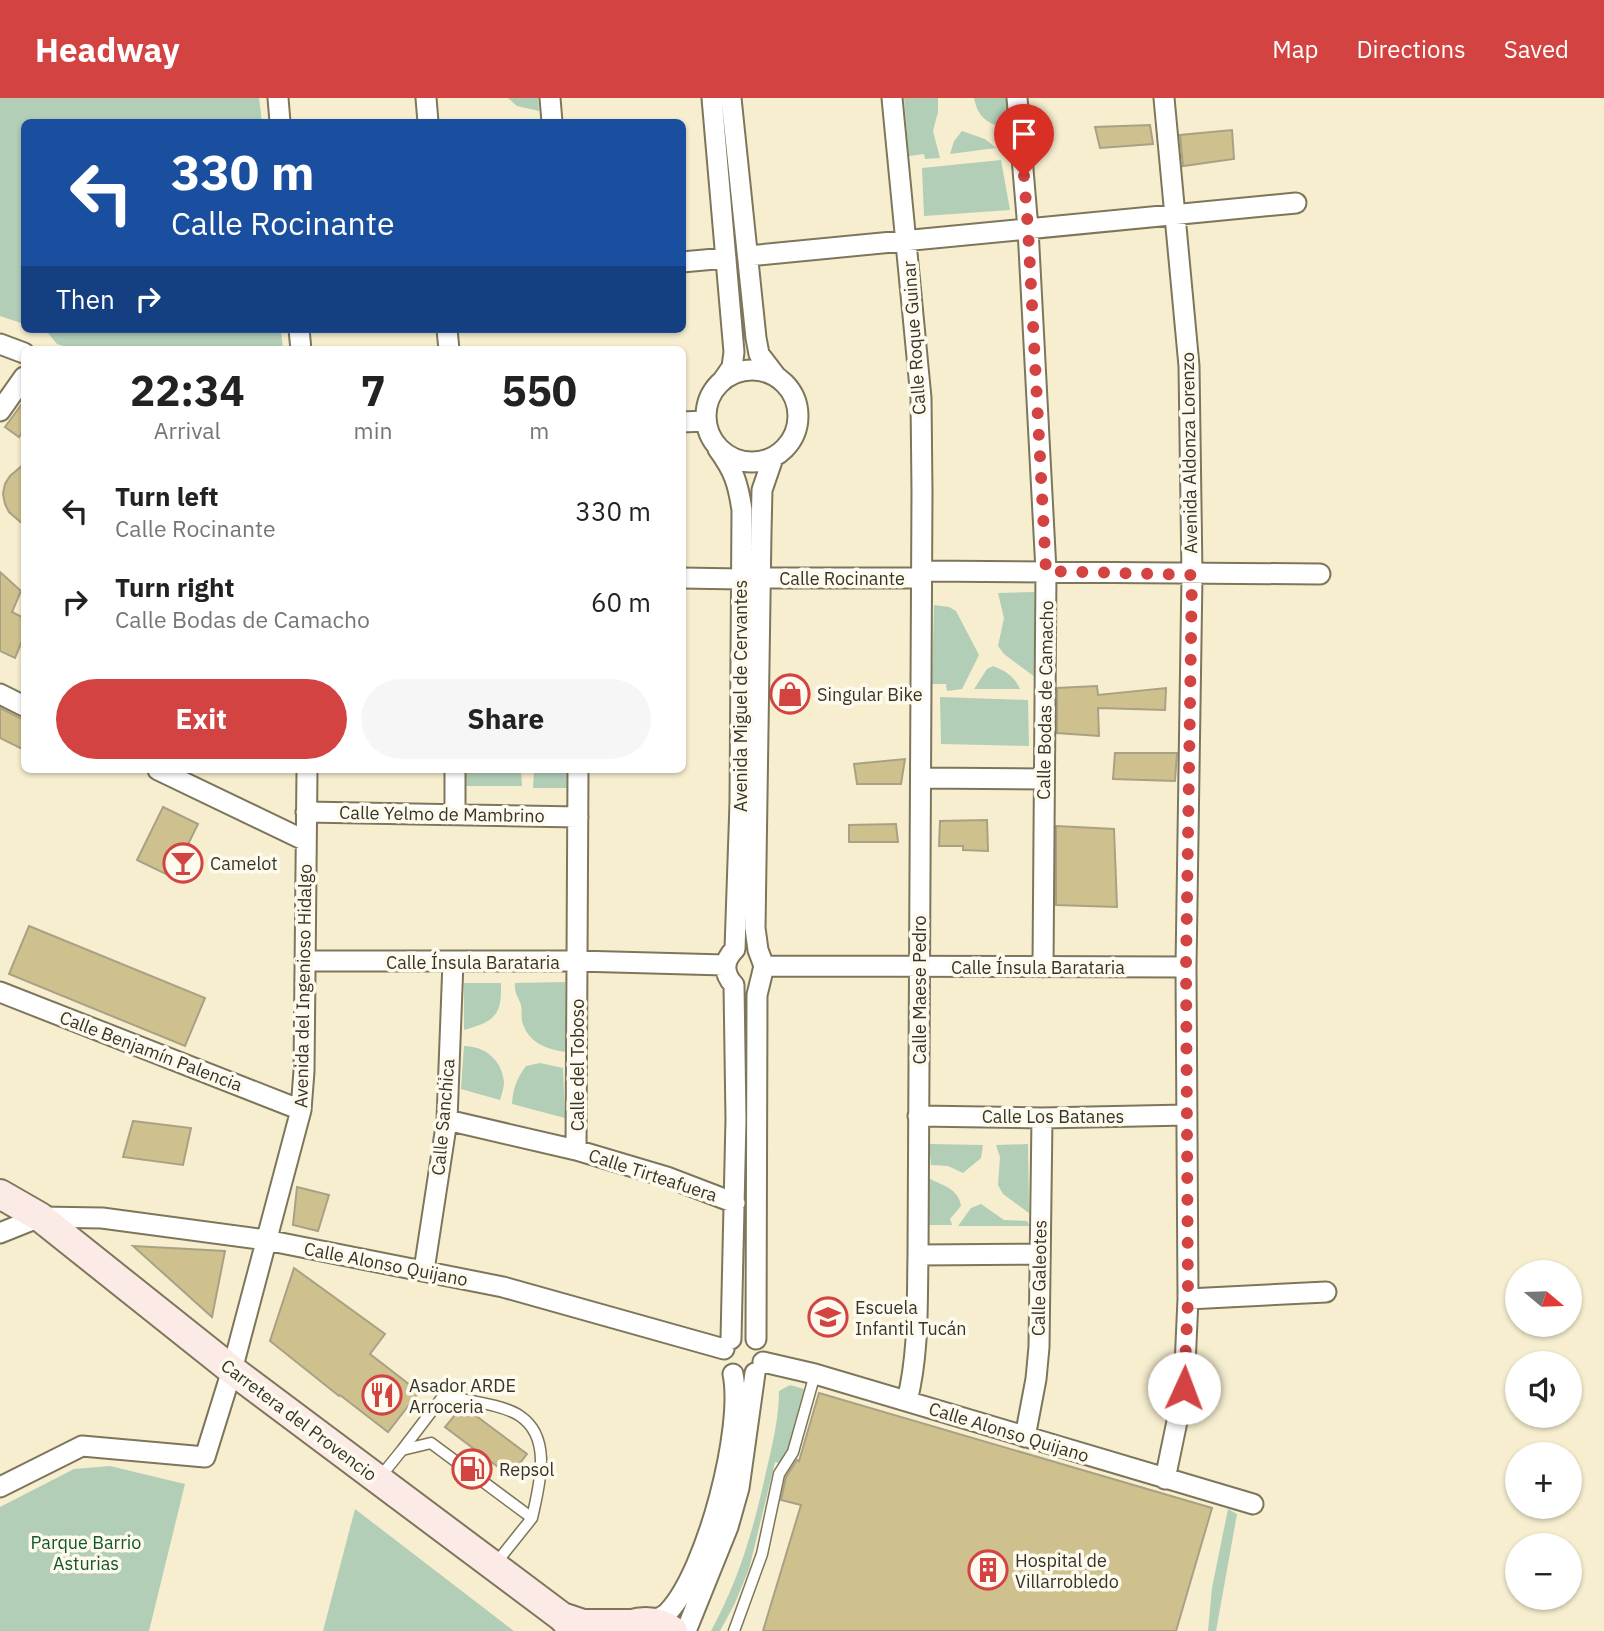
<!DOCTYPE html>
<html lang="en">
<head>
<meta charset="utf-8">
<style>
	body { margin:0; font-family:"IBM Plex Sans",sans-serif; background:#f6f6f6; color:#222; height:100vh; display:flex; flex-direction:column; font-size:26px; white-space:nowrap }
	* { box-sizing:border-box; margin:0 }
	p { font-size:23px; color:#767676 }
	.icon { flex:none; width:38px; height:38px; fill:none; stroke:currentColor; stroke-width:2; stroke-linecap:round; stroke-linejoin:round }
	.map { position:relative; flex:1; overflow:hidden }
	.details { position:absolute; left:21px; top:248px; width:665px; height:427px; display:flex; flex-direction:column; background:#fff; border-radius:10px; box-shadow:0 2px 5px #0004 }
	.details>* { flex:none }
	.top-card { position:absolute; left:21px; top:21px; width:665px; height:214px; border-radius:10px; box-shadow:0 2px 5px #0004; background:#1a4fa0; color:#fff; overflow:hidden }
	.needle { width:46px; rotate:109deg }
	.fabs { position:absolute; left:1505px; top:1162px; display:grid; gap:14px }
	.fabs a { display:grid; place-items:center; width:77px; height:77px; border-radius:50%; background:#fff; box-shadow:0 2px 5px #0004; font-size:35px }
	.pin { position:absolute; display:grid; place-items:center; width:60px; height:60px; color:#fff; margin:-72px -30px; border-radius:50% 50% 50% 0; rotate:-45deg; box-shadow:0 0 7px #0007 }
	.pin .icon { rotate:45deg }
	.me { position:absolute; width:77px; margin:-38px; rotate:2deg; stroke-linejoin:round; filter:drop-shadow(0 0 5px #0008) }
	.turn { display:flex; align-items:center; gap:24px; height:147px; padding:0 35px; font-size:32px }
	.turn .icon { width:91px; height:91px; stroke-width:2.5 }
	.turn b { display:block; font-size:49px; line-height:60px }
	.then { display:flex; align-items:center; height:66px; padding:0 35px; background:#0003; gap:14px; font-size:26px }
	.eta { display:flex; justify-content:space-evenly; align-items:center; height:119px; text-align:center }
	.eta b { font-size:42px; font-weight:700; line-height:49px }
	.button { display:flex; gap:14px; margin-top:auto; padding:14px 35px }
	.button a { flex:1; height:80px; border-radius:42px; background:#d24342; color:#fff; font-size:28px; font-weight:700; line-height:80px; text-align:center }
	.button a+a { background:#f6f6f6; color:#222 }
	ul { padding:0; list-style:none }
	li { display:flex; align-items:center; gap:21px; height:91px; padding:0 35px }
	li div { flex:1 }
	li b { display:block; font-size:26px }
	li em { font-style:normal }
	header { display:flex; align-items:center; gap:42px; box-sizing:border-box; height:98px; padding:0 35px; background:#d24342; color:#fff }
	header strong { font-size:33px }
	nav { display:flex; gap:38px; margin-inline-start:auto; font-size:24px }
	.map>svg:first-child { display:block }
	.green { fill:#b2ceb7 }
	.building { fill:#cfc18e; stroke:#a9a184; stroke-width:2 }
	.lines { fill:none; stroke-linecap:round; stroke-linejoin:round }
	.lane-casing { stroke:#7d765a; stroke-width:13 }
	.street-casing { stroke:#7d765a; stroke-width:23 }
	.secondary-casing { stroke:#7d765a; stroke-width:32 }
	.lane { stroke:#fff; stroke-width:10 }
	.street { stroke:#fff; stroke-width:19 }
	.secondary { stroke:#fbeae5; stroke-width:28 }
	.route { stroke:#d24342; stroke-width:12; stroke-dasharray:0 21.6 }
	.labels { text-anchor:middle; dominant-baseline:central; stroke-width:7; stroke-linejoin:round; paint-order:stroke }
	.street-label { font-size:18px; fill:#373428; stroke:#fefbee }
	.poi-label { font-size:18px; fill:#373428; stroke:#fefbee; text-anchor:start }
	.park-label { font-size:18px; fill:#125629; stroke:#fefbee }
</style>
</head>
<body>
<header>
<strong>Headway</strong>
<nav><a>Map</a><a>Directions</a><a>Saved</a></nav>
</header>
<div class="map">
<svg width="1604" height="1533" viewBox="0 0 1604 1533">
	<rect width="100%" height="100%" fill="#f6eecf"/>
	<path class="green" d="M0,0H259L262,24H24V226L0,218Z
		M508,0H538L539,13L517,8Z
		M904,0H938V14L933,33L940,60L925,61L924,56L909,58Z
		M974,0H1006L1010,34C990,24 979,24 974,0Z
		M962,33L985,41L996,50L950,56L954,43Z
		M1001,62L1010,112L924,118L922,70Z
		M38,231H281L283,252H76L57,246L48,235Z
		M1034,494L1035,579L1004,556L998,548L1004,520L998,495Z
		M934,507L949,509L956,513L979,557L962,591L947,593L946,586H932Z
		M993,568C1006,573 1014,578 1020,591H974L987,571Z
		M940,599L1028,602L1029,648L941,646Z
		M465,672H521L522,688H466Z
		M534,672H567L568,690H533Z
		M565,884L566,954C546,951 528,945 522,923C521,918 522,912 521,907C518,898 514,895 515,885Z
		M464,885H501C502,918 495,923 464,932Z
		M464,948C485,948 502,962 504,984C504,989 502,996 500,1002L461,991Z
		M540,965L563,970L565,1020L512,1006C513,990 517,980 526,968Z
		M929,1046L983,1047L981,1060L963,1075L948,1068L931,1067Z
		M1028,1046L1029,1115L1003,1096L998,1087L1000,1059L996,1047Z
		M928,1080C942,1087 959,1091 961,1108L950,1121L952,1127H929Z
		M981,1106L1004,1122L1027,1123L1030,1128H958L971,1110Z
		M790,1287L804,1291L783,1366L775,1364L749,1471L735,1505L720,1533H711C740,1479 753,1433 766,1374C772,1348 779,1320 779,1293Z
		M110,1368L185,1386L149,1533H0V1409L74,1371Z
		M355,1411L514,1533H323Z
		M1228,1411L1237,1416L1216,1533H1208L1212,1490Z"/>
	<path class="building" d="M1150,27L1153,46L1100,50L1095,29Z
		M1232,32L1234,61L1183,68L1180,37Z
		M24,303V332L19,339L5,329Z
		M24,366V427L9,414L5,406L3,396L5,386L10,378Z
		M0,474L21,493L12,514L24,520V538L15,560L0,553Z
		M1097,588L1098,597L1166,590L1165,612L1098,610L1099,638L1057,635V590Z
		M0,610L24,622V652L0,640Z
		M1115,655H1177L1175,683L1113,681Z
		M905,661L901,686H857L854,666Z
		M163,709L198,726L172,779L137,762Z
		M987,722L988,753L963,752V748H939L940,723Z
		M896,726L898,744H849V727Z
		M1056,728L1114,731L1117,809L1056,807Z
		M29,828L205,900L185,948L9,876Z
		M133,1023L191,1030L183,1067L123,1059Z
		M297,1089L329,1097L318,1133L293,1127Z
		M133,1148L225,1153L212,1219Z
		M294,1170L385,1236L370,1256L419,1294L388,1334L340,1297L339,1298L270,1243Z
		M819,1295L1212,1410L1176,1533H763L801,1407L781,1402L786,1379L797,1362L799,1363Z
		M459,1312L467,1318L471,1314L527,1356L510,1378L445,1329Z"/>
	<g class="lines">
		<g class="lane-casing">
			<path id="lane" d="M402,1352L441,1301L451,1299C470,1303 504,1307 520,1318C553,1340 539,1388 532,1420
				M381,1378L402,1352L431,1345L532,1420L496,1465
				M734,1533L762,1456L779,1376L793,1354L815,1276"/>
		</g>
		<g class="street-casing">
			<path id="street" d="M278,0L280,24
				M426,0L428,24
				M550,0L552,24
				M712,0L734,254L732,269L723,282
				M731,0L756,240L759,256L775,277
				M892,0L921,300L922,394L918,1157C917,1206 919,1255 907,1303
				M1017,0L1028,131L1046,473L1043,869
				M1164,0L1189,268L1192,477L1186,869L1188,1201L1184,1290L1165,1381
				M748,158L1296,105
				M682,164L726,160
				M299,231L301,252
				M447,231L449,252
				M0,246L24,255
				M706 318a46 46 0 1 1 92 0a46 46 0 1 1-92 0Z
				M0,313L24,279
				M682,324L706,323
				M718,351C734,373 738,385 742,412L740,705L735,851C723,863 723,875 734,887L736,1021L731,1241
				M922,473L1320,476
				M682,480L741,481
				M761,480H922
				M0,596L24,608
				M158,672L306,743
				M455,672V715
				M921,680L1044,681
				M306,714L578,719
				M305,863H577L725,867
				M764,868L1186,869
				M0,894L301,1012
				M918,1018L1042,1020L1187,1017
				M447,1022L576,1052L667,1079L735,1105
				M576,1052L578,672
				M0,1135L40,1119L102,1120L266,1142L503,1189L724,1251
				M918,1157L1039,1156
				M424,1172L447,1022L453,864
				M1188,1201L1326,1194
				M756,1241L757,897L764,868L758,852L755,830L761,434L762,392L773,360
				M763,1264L815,1276L1253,1406
				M1025,1339L1036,1281L1039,1249L1042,1020
				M0,1389L82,1348L205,1359L232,1272L301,1012L304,973L307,672
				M650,1524C656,1521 664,1519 669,1513C707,1472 744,1330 733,1276
				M686,1533L728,1429L739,1390L755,1275"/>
		</g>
		<g class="secondary-casing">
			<path id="secondary" d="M0,1096L40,1119L232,1272L562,1519L575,1533
				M562,1519L583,1526H629
				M618,1533C635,1521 656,1521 673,1533"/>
		</g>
		<use href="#lane" class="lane"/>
		<use href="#street" class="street"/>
		<use href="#secondary" class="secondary"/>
	</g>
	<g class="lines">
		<path class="route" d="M1024,78L1028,131L1046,473L1192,477L1186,869L1188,1201L1184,1290"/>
	</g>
	<defs>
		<g id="shop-ring" transform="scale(2.0125)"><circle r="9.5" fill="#fefbee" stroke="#d24342" stroke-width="1.5"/><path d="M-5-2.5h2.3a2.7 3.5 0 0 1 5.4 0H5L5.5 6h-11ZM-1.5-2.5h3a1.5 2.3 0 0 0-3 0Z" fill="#d24342"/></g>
		<g id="bar-ring" transform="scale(2.0125)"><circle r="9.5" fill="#fefbee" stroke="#d24342" stroke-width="1.5"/><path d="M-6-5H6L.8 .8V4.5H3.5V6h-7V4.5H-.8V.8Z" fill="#d24342"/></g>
		<g id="school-ring" transform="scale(2.0125)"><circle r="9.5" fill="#fefbee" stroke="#d24342" stroke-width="1.5"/><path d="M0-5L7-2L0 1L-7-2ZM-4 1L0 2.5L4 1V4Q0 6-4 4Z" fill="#d24342"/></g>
		<g id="restaurant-ring" transform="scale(2.0125)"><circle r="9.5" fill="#fefbee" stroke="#d24342" stroke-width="1.5"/><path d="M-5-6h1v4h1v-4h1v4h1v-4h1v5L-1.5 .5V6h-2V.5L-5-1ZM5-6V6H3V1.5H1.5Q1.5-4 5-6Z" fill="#d24342"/></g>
		<g id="fuel-ring" transform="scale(2.0125)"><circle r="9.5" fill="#fefbee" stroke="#d24342" stroke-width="1.5"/><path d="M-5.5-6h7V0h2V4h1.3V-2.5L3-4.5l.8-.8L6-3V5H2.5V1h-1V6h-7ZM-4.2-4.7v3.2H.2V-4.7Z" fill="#d24342"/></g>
		<g id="building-ring" transform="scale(2.0125)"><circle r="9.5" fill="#fefbee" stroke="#d24342" stroke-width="1.5"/><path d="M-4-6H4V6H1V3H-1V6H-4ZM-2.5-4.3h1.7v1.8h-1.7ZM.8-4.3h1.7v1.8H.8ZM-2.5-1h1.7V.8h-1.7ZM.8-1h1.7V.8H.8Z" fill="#d24342"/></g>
	</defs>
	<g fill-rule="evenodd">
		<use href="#shop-ring" x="790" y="596"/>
		<use href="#bar-ring" x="183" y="765"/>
		<use href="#school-ring" x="828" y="1219"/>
		<use href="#restaurant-ring" x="382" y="1297"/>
		<use href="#fuel-ring" x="472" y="1371"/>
		<use href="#building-ring" x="988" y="1472"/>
	</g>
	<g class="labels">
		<g class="street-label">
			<text transform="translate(914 240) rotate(-94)">Calle Roque Guinar</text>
			<text transform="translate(1189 355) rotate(-91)">Avenida Aldonza Lorenzo</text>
			<text x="842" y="480">Calle Rocinante</text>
			<text transform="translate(740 598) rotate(-90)">Avenida Miguel de Cervantes</text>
			<text transform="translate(1045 602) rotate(-89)">Calle Bodas de Camacho</text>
			<text transform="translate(442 716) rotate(1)">Calle Yelmo de Mambrino</text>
			<text x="473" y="864">Calle Ínsula Barataria</text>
			<text x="1038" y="869">Calle Ínsula Barataria</text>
			<text transform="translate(303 888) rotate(-89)">Avenida del Ingenioso Hidalgo</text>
			<text transform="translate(919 892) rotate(-90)">Calle Maese Pedro</text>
			<text transform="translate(151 953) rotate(21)">Calle Benjamín Palencia</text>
			<text transform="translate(577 967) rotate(-90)">Calle del Toboso</text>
			<text x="1053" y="1018">Calle Los Batanes</text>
			<text transform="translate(443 1019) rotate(-85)">Calle Sanchica</text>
			<text transform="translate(653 1077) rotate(18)">Calle Tirteafuera</text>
			<text transform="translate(386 1166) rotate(11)">Calle Alonso Quijano</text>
			<text transform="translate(1039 1180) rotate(-89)">Calle Galeotes</text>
			<text transform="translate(299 1322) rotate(37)">Carretera del Provencio</text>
			<text transform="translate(1009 1334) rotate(17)">Calle Alonso Quijano</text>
		</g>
		<g class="poi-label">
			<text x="817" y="596">Singular Bike</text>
			<text x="210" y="765">Camelot</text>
			<text x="855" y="1209">Escuela<tspan x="855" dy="21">Infantil Tucán</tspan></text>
			<text x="409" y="1287">Asador ARDE<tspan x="409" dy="21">Arroceria</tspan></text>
			<text x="499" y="1371">Repsol</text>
			<text x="1015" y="1462">Hospital de<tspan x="1015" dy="21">Villarrobledo</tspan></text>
		</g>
		<g class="park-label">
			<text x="86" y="1444">Parque Barrio<tspan x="86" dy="21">Asturias</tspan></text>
		</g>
	</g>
</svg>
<div class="fabs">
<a><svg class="needle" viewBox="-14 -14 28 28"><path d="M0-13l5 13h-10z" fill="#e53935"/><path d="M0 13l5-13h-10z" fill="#767676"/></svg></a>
<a><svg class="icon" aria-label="sound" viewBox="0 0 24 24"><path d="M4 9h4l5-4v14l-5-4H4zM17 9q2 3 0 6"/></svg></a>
<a>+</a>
<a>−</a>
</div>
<div class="pin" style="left:1024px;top:78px;background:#d93025"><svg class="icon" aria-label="arrive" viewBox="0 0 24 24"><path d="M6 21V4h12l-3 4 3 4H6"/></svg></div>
<svg class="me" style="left:1184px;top:1290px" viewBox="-20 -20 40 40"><circle r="19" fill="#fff"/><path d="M0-13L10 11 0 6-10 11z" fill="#d24342"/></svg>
<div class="top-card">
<div class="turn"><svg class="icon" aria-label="left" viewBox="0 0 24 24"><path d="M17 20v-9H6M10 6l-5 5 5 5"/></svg><div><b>330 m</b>Calle Rocinante</div></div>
<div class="then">Then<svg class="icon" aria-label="right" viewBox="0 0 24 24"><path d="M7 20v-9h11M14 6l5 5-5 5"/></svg></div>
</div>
<section class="details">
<div class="eta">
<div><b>22:34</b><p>Arrival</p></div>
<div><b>7</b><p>min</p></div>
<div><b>550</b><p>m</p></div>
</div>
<ul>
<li><svg class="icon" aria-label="left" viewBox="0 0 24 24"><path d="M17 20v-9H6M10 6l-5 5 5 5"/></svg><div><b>Turn left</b><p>Calle Rocinante</p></div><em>330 m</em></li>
<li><svg class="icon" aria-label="right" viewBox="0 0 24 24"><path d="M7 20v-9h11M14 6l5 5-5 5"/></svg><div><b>Turn right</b><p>Calle Bodas de Camacho</p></div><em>60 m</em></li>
</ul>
<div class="button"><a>Exit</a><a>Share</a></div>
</section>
</div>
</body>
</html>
